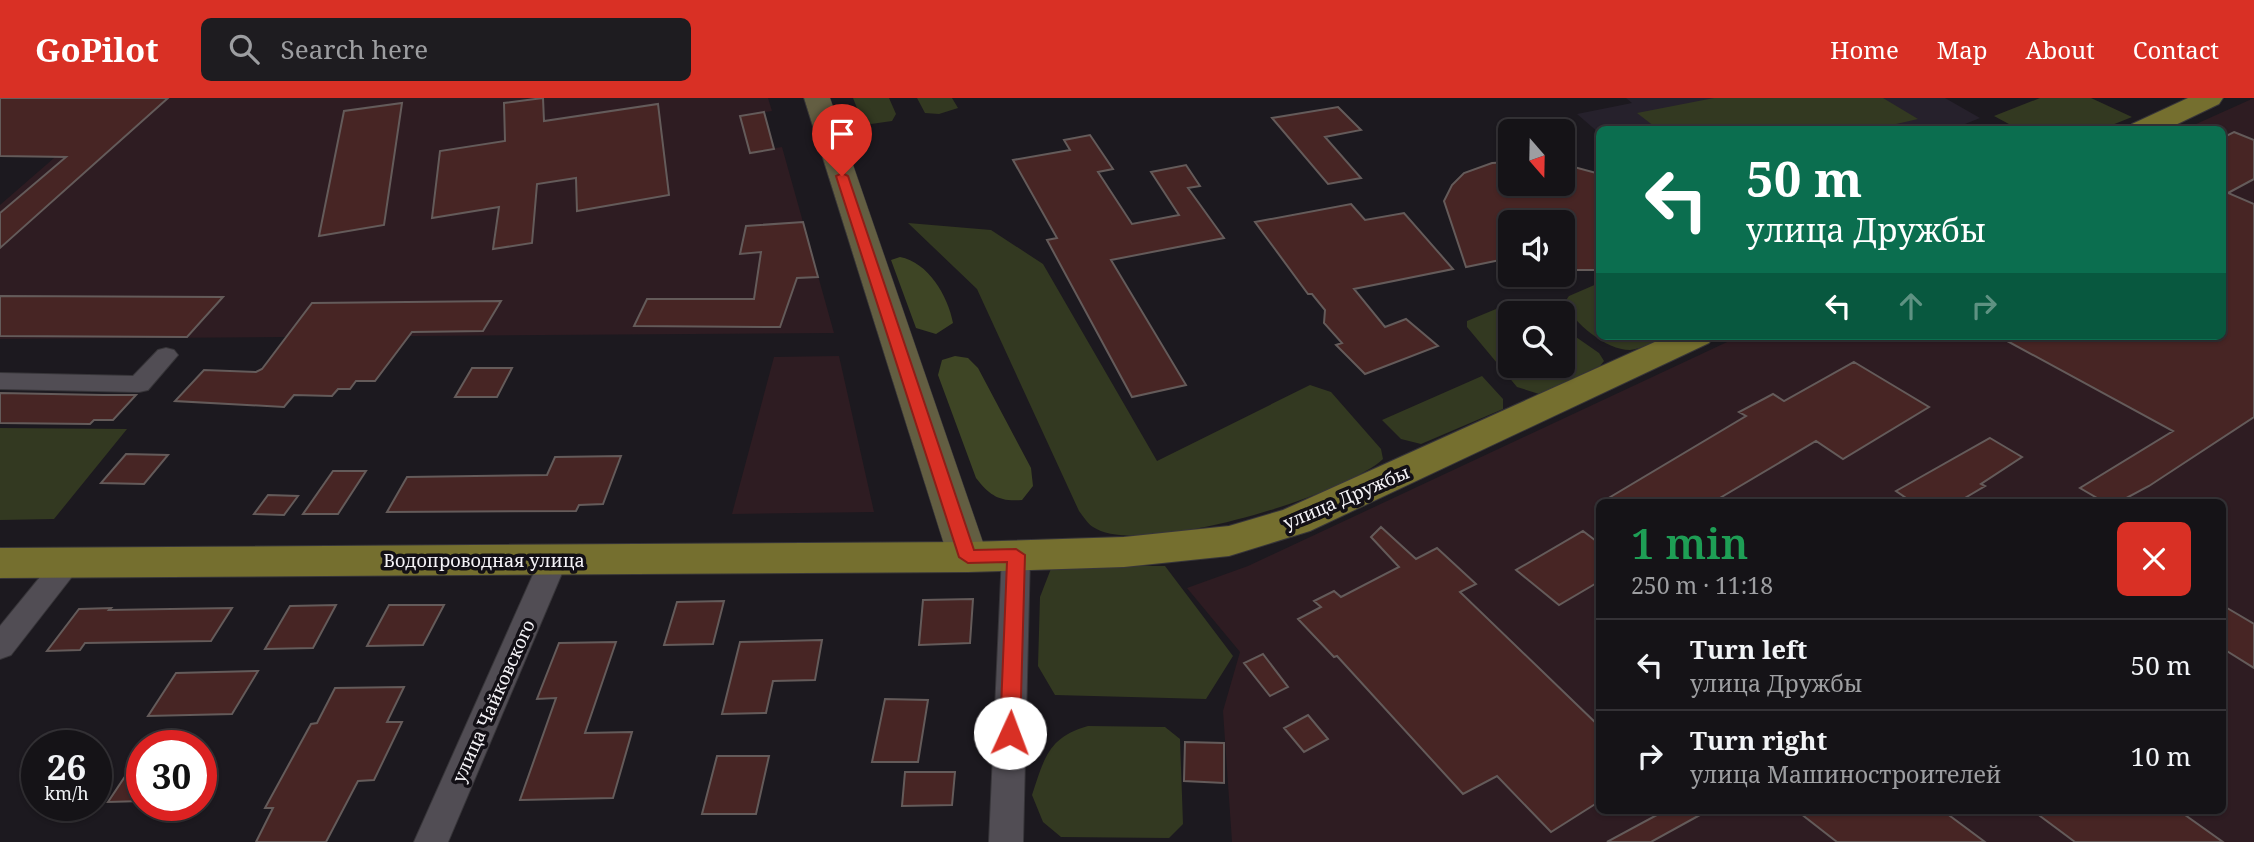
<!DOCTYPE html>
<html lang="en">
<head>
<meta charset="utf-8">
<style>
	body { margin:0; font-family:"Noto Serif",serif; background:#1e1c20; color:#f1f3f6; height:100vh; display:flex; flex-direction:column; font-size:26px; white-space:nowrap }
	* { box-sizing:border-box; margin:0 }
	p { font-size:23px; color:#9d9ea1 }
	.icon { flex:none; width:38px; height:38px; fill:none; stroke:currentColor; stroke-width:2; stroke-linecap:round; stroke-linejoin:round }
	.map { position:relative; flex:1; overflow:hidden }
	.sheet { position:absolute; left:1596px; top:401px; width:630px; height:315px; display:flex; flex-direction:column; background:#151317; border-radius:10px; box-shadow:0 2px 5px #0004,0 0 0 2px #343236 }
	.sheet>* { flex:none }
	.guide { position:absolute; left:1596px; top:28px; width:630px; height:214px; border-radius:10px; box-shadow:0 2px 5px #0004,0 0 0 2px #343236; background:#0b6e4f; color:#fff; overflow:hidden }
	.needle { width:46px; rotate:160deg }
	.buttons { position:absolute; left:1498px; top:21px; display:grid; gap:14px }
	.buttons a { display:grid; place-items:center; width:77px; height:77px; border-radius:10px; background:#151317; box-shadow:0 2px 5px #0004,0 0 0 2px #343236; font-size:35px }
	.speed { position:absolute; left:21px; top:632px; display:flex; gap:14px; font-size:35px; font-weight:700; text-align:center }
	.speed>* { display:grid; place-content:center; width:91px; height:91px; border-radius:50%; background:#151317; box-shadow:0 2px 5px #0004,0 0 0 2px #343236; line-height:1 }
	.speed small { font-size:18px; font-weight:400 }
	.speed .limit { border:10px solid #d22; background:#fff; color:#111 }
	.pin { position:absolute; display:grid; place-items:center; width:60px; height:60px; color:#fff; margin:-72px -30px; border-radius:50% 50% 50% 0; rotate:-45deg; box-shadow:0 0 7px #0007 }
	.pin .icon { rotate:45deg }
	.me { position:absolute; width:77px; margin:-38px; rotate:2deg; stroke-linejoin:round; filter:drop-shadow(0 0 5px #0008) }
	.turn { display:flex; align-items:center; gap:24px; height:147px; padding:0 35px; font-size:32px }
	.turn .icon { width:91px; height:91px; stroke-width:2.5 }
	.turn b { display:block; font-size:49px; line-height:60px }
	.lanes { display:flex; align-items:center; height:66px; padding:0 35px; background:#0003; justify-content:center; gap:35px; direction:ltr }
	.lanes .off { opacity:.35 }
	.round { display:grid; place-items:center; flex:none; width:74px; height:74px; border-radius:10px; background:#1e1c20 }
	.overview { display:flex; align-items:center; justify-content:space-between; height:119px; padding:0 35px }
	h1 { font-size:42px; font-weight:600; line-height:52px; color:#1e9e55 }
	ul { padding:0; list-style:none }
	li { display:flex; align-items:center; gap:21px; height:91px; padding:0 35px; border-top:2px solid #343236 }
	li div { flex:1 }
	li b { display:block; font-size:26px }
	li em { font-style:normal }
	header { display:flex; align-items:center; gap:42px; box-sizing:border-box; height:98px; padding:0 35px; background:#d93025; color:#fff }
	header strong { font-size:33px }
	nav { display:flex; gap:38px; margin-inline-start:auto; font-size:24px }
	.search { width:490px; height:63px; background:#1e1c20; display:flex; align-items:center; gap:18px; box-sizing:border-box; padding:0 24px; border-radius:10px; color:#9d9ea1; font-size:26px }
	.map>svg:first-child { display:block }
	.built { fill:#26212c }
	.industrial { fill:#2e1c22; fill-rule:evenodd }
	.green { fill:#333921 }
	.forest { fill:#3e4525 }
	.building { fill:#472524; stroke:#645b5a; stroke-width:2 }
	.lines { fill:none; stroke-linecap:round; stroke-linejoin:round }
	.street-casing { stroke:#373539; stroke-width:2 }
	.secondary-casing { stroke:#373539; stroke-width:1 }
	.primary-casing { stroke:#373539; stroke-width:2 }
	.street { fill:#514d54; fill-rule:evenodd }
	.secondary { fill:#635e42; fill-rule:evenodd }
	.primary { fill:#756f2f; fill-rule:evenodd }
	.route { fill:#d93025; stroke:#8d1f18; stroke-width:2 }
	.labels { text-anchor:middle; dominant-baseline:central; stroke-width:7; stroke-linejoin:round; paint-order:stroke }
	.street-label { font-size:18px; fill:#f5f3f7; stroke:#131016 }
</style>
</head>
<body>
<header>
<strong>GoPilot</strong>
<div class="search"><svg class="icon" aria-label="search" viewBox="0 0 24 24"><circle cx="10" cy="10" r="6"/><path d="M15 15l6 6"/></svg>Search here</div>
<nav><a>Home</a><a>Map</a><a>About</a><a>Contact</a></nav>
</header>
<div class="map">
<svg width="2254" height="744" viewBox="0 0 2254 744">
	<rect width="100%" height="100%" fill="#1c191f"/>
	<path class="built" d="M1626,0H1945L1980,20L1950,32H1600L1599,35L1577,16L1632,5Z"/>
	<path class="industrial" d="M123,0H768L772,13L741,18L749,54L782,49L834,235L0,241V107Z
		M2254,0V744H1232L1223,613L1240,554L1187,490L1248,468L1740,238H2222V32L2185,31ZM1600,404H2222V712H1600Z
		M839,258L874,414L732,416L774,259Z"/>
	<path class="green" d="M853,0H889L896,16L892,23L871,26L862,23Z
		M917,0H952L958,10L939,16L925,15Z
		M1714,0H1883L1918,21L1870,32H1659L1637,15Z
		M2040,0H2091L2132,19L2102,31L2020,32L1994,18Z
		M908,125L991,132L1043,166L1157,363L1310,287L1331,294L1381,351L1383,361C1345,397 1140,461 1093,429C1088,426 1083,418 1079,413L977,191Z
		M1599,185L1600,238H1666C1655,243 1642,251 1630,252C1606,252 1574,225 1564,205L1569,198Z
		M1513,204L1525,206L1541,215H1510V268H1563V230L1599,255L1604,263L1600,268L1539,296L1517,289L1467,229V223Z
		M1482,278L1503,301V311L1421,346L1401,341L1382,322Z
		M0,330L127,331L54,421L0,422Z
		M1052,468H1165L1233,558L1206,601L1055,597L1038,568L1040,499Z
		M1088,628L1165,629L1180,641L1183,726L1169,740L1061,739L1043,724L1032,697C1044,661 1048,639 1088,628Z"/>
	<path class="forest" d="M900,159C928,164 948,198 953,225L936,236L916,230L891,162Z
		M955,258L968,260L978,270L1031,370L1033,388L1022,402C1000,404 990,398 976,380L938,277L942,262Z"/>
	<path class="building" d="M0,0H168L0,150V115L66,59L0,58Z
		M543,0L544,23L658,6L669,97L577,113L576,80L537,86L532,145L493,151L499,109L432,120L440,53L505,43L504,5Z
		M402,5L384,127L319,138L344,13Z
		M1338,9L1361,32L1325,39L1361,80L1328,86L1272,20Z
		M764,14L774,51L750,55L740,18Z
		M2234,34L2254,42V81L2228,95L2254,106V319L2149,388L2119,404H2104L2080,390L2173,333L1998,238H2222V40Z
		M1090,37L1113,71L1098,74L1132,126L1179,117L1151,74L1186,67L1200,88L1188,90L1224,140L1111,162L1186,287L1132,299L1047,142L1057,140L1013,62L1070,52L1064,42Z
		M1510,64V86H1563V66L1600,76V172H1563V124H1510V160L1466,169L1444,103L1452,87L1464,75L1492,65Z
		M1351,106L1365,122L1404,115L1453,171L1354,191L1385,229L1406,221L1438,248L1365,276L1336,247L1342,245L1324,225L1325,212L1312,196H1308L1255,124Z
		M803,124L818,179L797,180L780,229L634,228L647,201H754L761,154L740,156L746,128Z
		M0,198L223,199L187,239L0,238Z
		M501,203L483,233L412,234L375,283H356L350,291H338L332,298L294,297L284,309L175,303L204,272L256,274L262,271L312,205Z
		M1854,264L1929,309L1843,361L1816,343L1713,404H1602L1746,318L1739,314L1773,296L1784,303Z
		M472,270H512L497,299H455Z
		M0,295L103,297H136L113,322H94L90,326L0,325Z
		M1990,340L2022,359L1981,386L1985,388L1958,404H1912L1896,393Z
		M126,356L168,357L144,386L101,385Z
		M621,358L603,406L579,407L576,413L387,414L407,379L547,377L555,359Z
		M333,373H366L338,416H303Z
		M268,397L298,398L284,417L254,416Z
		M1381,429L1416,461L1437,450L1476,486L1460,494L1600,629V703L1551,734L1497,678L1463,696L1337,558L1334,559L1298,521L1321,509L1314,503L1334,493L1341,499L1399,469L1371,439Z
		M1583,433L1600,446V483L1559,507L1516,472Z
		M973,501L970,545L919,547L923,502Z
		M724,503L713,546L664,547L677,504Z
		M336,507L313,550L265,551L290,508Z
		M389,507H444L423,547L367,548Z
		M2222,507L2254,526V570L2222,550Z
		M111,510L109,512L232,510L211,543L85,545L80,552L47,553L79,511Z
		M822,542L815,582L773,583L766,615L722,616L740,544Z
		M616,544L585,635L632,634L613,700L520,702L556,600L537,601L559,545Z
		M1263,556L1288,589L1270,598L1244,565Z
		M258,573L232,616L148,618L176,575Z
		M404,589L387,624H402L374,682L358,683L326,744H256L273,710H265L311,626L317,625L335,590Z
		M885,601L928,602L918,664H872Z
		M1308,617L1328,641L1304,654L1284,630Z
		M1185,644L1224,645V685L1184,683Z
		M142,653V703L108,704Z
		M717,658H769L756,716H702Z
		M905,674H955L952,707L902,708Z
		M1666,712H1709L1651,744H1607Z
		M1796,712H1942L1985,744H1837Z
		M2032,712H2178L2223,744H2075Z"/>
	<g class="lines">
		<g class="street-casing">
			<path id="street" d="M166,250L174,252L178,257L148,292L139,294L0,291V275L133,278L158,252Z
				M1016,447L1026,450L1030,457L1023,744H989L1002,457L1006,450Z
				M554,450L564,454L568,461L448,744H414L540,461L544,454Z
				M68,453L78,457L82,464L78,471L11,557L0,561V528L58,457Z"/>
		</g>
		<g class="secondary-casing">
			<path id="secondary" d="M804,0H830L988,459L982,469L968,474L954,469L948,459Z"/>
		</g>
		<g class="primary-casing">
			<path id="primary" d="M2188,0H2223L2219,6L2165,32H2128L2132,26Z
				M1668,238H1714L1709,245L1310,433L1229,458L1124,469L968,474L0,480V450L968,444L1124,439L1229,428L1283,412Z"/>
		</g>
		<use href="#street" class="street"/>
		<use href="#secondary" class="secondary"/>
		<use href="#primary" class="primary"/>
	</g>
	<path class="route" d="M842,75L848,78L974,452L1016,451L1025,457L1020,635L1017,641H1003L1000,635L1007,464L968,465L959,459L836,78Z"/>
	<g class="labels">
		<g class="street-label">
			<text transform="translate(1346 399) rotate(-23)">улица Дружбы</text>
			<text x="484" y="462">Водопроводная улица</text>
			<text transform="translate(493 603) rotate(-66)">улица Чайковского</text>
		</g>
	</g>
</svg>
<div class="buttons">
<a><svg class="needle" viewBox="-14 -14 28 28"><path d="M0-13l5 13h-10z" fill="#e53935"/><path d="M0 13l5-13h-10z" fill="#9d9ea1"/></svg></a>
<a><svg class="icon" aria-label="sound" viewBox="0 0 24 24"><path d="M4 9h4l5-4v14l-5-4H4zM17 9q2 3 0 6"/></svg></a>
<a><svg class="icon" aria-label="search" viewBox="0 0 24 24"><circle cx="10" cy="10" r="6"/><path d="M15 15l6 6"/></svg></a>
</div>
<div class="speed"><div>26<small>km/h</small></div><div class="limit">30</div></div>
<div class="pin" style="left:842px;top:78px;background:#d93025"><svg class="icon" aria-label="arrive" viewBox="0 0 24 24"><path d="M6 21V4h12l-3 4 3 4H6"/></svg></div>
<svg class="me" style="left:1010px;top:635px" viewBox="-20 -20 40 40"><circle r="19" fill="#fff"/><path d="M0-13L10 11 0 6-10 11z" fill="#d93025"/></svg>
<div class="guide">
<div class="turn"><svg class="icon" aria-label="left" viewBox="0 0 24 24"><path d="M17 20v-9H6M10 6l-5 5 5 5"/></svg><div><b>50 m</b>улица Дружбы</div></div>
<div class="lanes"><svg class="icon" aria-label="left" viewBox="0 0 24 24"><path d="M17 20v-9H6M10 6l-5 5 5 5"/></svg><svg class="icon off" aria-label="ahead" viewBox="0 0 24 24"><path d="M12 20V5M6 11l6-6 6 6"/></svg><svg class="icon off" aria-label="right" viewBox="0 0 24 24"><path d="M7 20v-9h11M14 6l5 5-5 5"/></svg></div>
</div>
<section class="sheet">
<div class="overview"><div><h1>1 min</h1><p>250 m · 11:18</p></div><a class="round" style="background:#d93025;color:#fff"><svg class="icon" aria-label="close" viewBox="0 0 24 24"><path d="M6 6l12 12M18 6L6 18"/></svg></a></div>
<ul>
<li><svg class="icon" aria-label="left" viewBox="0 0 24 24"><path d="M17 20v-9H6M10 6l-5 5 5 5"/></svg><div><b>Turn left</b><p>улица Дружбы</p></div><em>50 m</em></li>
<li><svg class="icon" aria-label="right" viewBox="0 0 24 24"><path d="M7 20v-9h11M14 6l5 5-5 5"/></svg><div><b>Turn right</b><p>улица Машиностроителей</p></div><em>10 m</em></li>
</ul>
</section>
</div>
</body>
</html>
